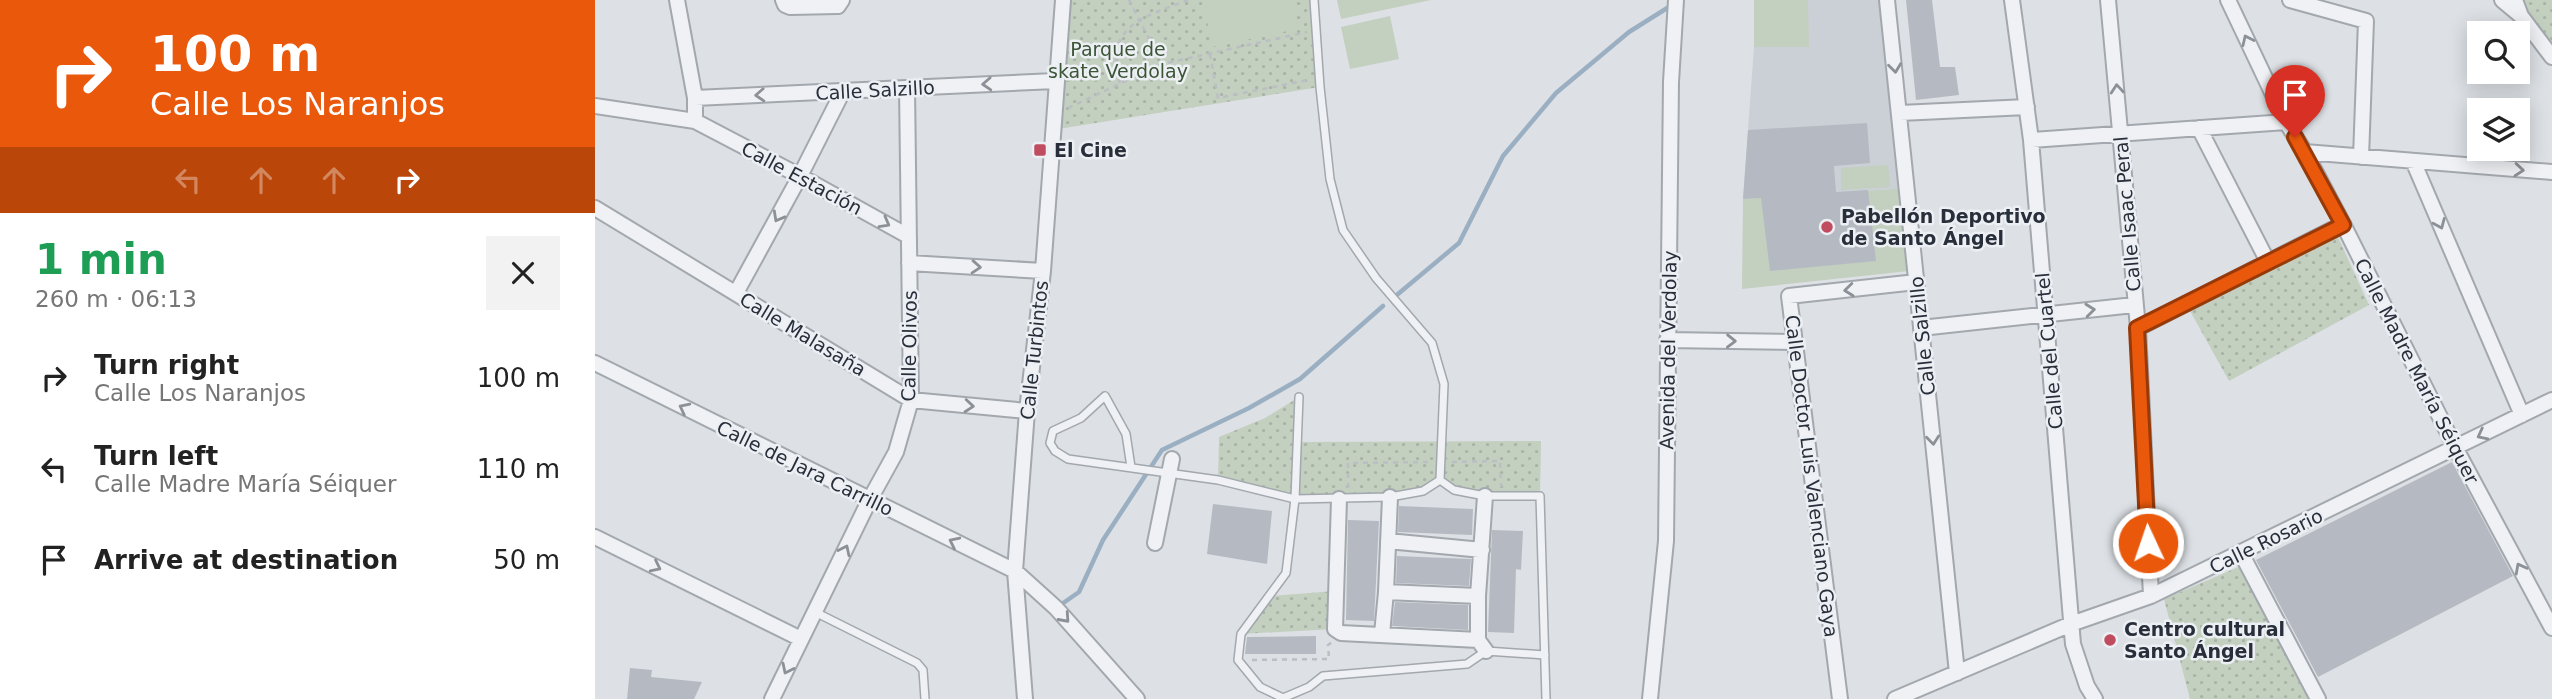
<!DOCTYPE html>
<html lang="en">
<head>
<meta charset="utf-8">
<style>
	body { margin:0; font-family:"DejaVu Sans",sans-serif; background:#f2f2f2; color:#222; height:100vh; display:flex; flex-direction:column; font-size:26px; white-space:nowrap }
	* { box-sizing:border-box; margin:0 }
	p { font-size:23px; color:#767676 }
	.icon { flex:none; width:38px; height:38px; fill:none; stroke:currentColor; stroke-width:2; stroke-linecap:round; stroke-linejoin:round }
	.map { position:relative; flex:1; overflow:hidden }
	.side { display:flex; flex-direction:column; background:#fff; width:595px }
	.side>* { flex:none }
	.banner { background:#ea580c; color:#fff; overflow:hidden }
	.fabs { position:absolute; left:1872px; top:21px; display:grid; gap:14px }
	.fabs a { display:grid; place-items:center; width:63px; height:63px; border-radius:0px; background:#fff; box-shadow:0 4px 18px #0003; font-size:35px }
	.pin { position:absolute; display:grid; place-items:center; width:60px; height:60px; color:#fff; margin:-72px -30px; border-radius:50% 50% 50% 0; rotate:-45deg; box-shadow:0 0 7px #0007 }
	.pin .icon { rotate:45deg }
	.me { position:absolute; width:77px; margin:-38px; rotate:357deg; stroke-linejoin:round; filter:drop-shadow(0 0 5px #0008) }
	.turn { display:flex; align-items:center; gap:24px; height:147px; padding:0 35px; font-size:32px }
	.turn .icon { width:91px; height:91px; stroke-width:2.5 }
	.turn b { display:block; font-size:49px; line-height:60px }
	.lanes { display:flex; align-items:center; height:66px; padding:0 35px; background:#0003; justify-content:center; gap:35px; direction:ltr }
	.lanes .off { opacity:.35 }
	.round { display:grid; place-items:center; flex:none; width:74px; height:74px; border-radius:0px; background:#f2f2f2 }
	.headline { display:flex; align-items:center; justify-content:space-between; height:119px; padding:0 35px }
	h1 { font-size:42px; font-weight:600; line-height:52px; color:#1e9e55 }
	ul { padding:0; list-style:none }
	li { display:flex; align-items:center; gap:21px; height:91px; padding:0 35px }
	li div { flex:1 }
	li b { display:block; font-size:26px }
	li em { font-style:normal }
	main { display:flex; flex:1; min-height:0 }
	.map>svg:first-child { display:block }
	.built { fill:#cbd0d6 }
	.park { fill:url(#park-dots) }
	.pitch { fill:#c3cfbf }
	.lines { fill:none; stroke-linecap:round; stroke-linejoin:round }
	.stream { stroke:#9bafc3; stroke-width:4.5 }
	.building { fill:#b5bac2 }
	.lane-casing { stroke:#a3a8ae; stroke-width:10 }
	.street-casing { stroke:#a3a8ae; stroke-width:18 }
	.path { stroke:#bbbfc4; stroke-width:2.5; stroke-dasharray:5 5; stroke-linecap:butt }
	.lane { stroke:#eff1f4; stroke-width:7 }
	.street { stroke:#eff1f4; stroke-width:14 }
	.oneway { stroke:#8c9097 }
	.route-casing { stroke:#983908; stroke-width:18 }
	.route { stroke:#ea580c; stroke-width:12 }
	.poi-dot { fill:#c04c60; stroke:#eceff3; stroke-width:2.5 }
	.labels { text-anchor:middle; dominant-baseline:central; stroke-width:5; stroke-linejoin:round; paint-order:stroke }
	.park-label { font-size:19px; fill:#3d5537; stroke:#eceff3 }
	.street-label { font-size:19px; fill:#282f3a; stroke:#eceff3 }
	.poi-label { font-size:19px; font-weight:bold; fill:#282f3a; stroke:#eceff3; text-anchor:start }
</style>
</head>
<body>
<main>
<section class="side">
<div class="banner">
<div class="turn"><svg class="icon" aria-label="right" viewBox="0 0 24 24"><path d="M7 20v-9h11M14 6l5 5-5 5"/></svg><div><b>100 m</b>Calle Los Naranjos</div></div>
<div class="lanes"><svg class="icon off" aria-label="left" viewBox="0 0 24 24"><path d="M17 20v-9H6M10 6l-5 5 5 5"/></svg><svg class="icon off" aria-label="ahead" viewBox="0 0 24 24"><path d="M12 20V5M6 11l6-6 6 6"/></svg><svg class="icon off" aria-label="ahead" viewBox="0 0 24 24"><path d="M12 20V5M6 11l6-6 6 6"/></svg><svg class="icon" aria-label="right" viewBox="0 0 24 24"><path d="M7 20v-9h11M14 6l5 5-5 5"/></svg></div>
</div>
<div class="headline"><div><h1>1 min</h1><p>260 m · 06:13</p></div><a class="round"><svg class="icon" aria-label="close" viewBox="0 0 24 24"><path d="M6 6l12 12M18 6L6 18"/></svg></a></div>
<ul>
<li><svg class="icon" aria-label="right" viewBox="0 0 24 24"><path d="M7 20v-9h11M14 6l5 5-5 5"/></svg><div><b>Turn right</b><p>Calle Los Naranjos</p></div><em>100 m</em></li>
<li><svg class="icon" aria-label="left" viewBox="0 0 24 24"><path d="M17 20v-9H6M10 6l-5 5 5 5"/></svg><div><b>Turn left</b><p>Calle Madre María Séiquer</p></div><em>110 m</em></li>
<li><svg class="icon" aria-label="arrive" viewBox="0 0 24 24"><path d="M6 21V4h12l-3 4 3 4H6"/></svg><div><b>Arrive at destination</b></div><em>50 m</em></li>
</ul>
</section>
<div class="map">
<svg width="1957" height="699" viewBox="0 0 1957 699">
	<defs>
		<pattern id="park-dots" width="8" height="8" patternUnits="userSpaceOnUse" patternTransform="scale(1.75)"><rect width="8" height="8" fill="#c3cfbf"/><path d="M2 2h.1M6 6h.1" fill="none" stroke="#a8b2a5" stroke-width="1.8" stroke-linecap="round"/></pattern>
	</defs>
	<rect width="100%" height="100%" fill="#dde1e5"/>
	<path class="built" d="M1159,0H1292L1312,188L1148,199L1159,47Z"/>
	<path class="park" d="M468,0H719L725,87L457,130Z
		M1920,0H1957V57Z
		M1742,235L1774,305L1634,381L1594,309Z
		M704,397L703,442L946,441L945,496C911,496 874,501 845,480L828,491L795,497L700,499L623,480L624,437L670,418Z
		M1648,565L1718,699H1595L1569,599Z
		M740,591V629L646,634L676,596Z"/>
	<path class="pitch" d="M608,0H697L703,29L617,47Z
		M742,0H836L746,19Z
		M1159,0H1213L1214,47H1159Z
		M795,16L804,59L755,69L746,27Z
		M1293,165L1295,187L1246,190V168Z
		M1312,188L1314,271L1147,289L1148,199Z"/>
	<g class="lines">
		<path class="stream" d="M803,294L864,243L908,156L961,93L1034,32L1077,5
			M464,606L484,592L508,540L567,450L654,408L705,379L788,306"/>
	</g>
	<path class="building" d="M1311,0H1337L1345,67H1360L1364,95L1321,100Z
		M1272,123L1275,163L1239,166L1241,192L1273,190L1281,261L1175,271L1166,198L1148,199L1153,130Z
		M1857,462L1918,576L1723,677L1661,560Z
		M618,504L677,511L672,564L612,554Z
		M804,506L878,509L877,535L803,532Z
		M753,520L784,521L779,621L751,620Z
		M897,530L928,531L926,570L921,569L919,633L893,632Z
		M802,556L876,559L874,586L801,583Z
		M800,602L873,605V630L797,626Z
		M721,636V654H650L652,637Z
		M35,668L57,670L56,677L107,682L99,699H32Z"/>
	<g class="lines">
		<g class="lane-casing">
			<path id="lane" d="M719,0L725,87L735,179L748,230L781,278L837,343L849,384L845,480L859,490L890,496H945L951,699
				M536,467L531,434L510,396L486,418L458,431L455,443L460,451L473,459L623,480L700,499L704,397
				M845,480L828,491L795,497L700,499L691,573L646,634L643,660L665,687L688,698L714,687L728,676L872,664L891,651L950,655
				M220,612L322,663L328,670L330,699"/>
		</g>
		<g class="street-casing">
			<path id="street" d="M82,0L100,98V121
				M188,0L190,5L195,7L243,6L247,0
				M1292,0L1362,673
				M1417,0L1436,140L1478,644L1492,686L1500,699
				M1513,0L1543,328L1556,596
				M1633,0L1691,122L1710,152L1748,224L1861,449L1957,628
				M1695,0L1771,21L1766,157
				M1907,0L1925,15
				M1920,0L1926,16L1957,57
				M100,98L460,81
				M0,106L100,121L205,176L313,236
				M1305,113L1432,107
				M1604,128L1673,262
				M1436,140L1691,122
				M1710,152L1957,172
				M1818,161L1927,415
				M0,208L316,400L432,411
				M314,263L448,271
				M141,293L205,176L248,91
				M1326,328L1539,305
				M1543,328L1748,224
				M1072,340L1200,342
				M0,363L420,571L461,608L542,699
				M744,499L740,629L746,633L883,640L891,651
				M0,537L206,639
				M793,541L887,550
				M560,543L577,459
				M1646,553L1723,699
				M791,592L883,596
				M787,634L791,592L795,497
				M883,640V596L890,496
				M177,699L274,501L301,452L316,400L312,88
				M430,699L420,571L432,411L448,271L468,0
				M1055,699L1071,541L1076,82L1081,0
				M1245,699L1194,296L1321,282
				M1300,699L1476,624L1556,596L1957,400"/>
		</g>
		<path class="path" d="M534,0L567,64
			M615,54L623,98L713,80
			M525,83C508,26 549,17 593,0
			M473,108L567,64L712,32
			M857,462L905,461L906,487
			M753,488V463L836,462
			M657,660L734,659L733,645L737,642"/>
		<use href="#lane" class="lane"/>
		<use href="#street" class="street"/>
	</g>
	<defs><path id="oneway-chevron" d="M-2-3.5L2.5 0L-2 3.5" fill="none" stroke-width="1.6" stroke-linecap="round" stroke-linejoin="round" transform="scale(1.75)"/></defs>
	<g class="oneway">
		<use href="#oneway-chevron" transform="translate(1652 40) rotate(-115)"/>
		<use href="#oneway-chevron" transform="translate(1300 68) rotate(83)"/>
		<use href="#oneway-chevron" transform="translate(392 84) rotate(177)"/>
		<use href="#oneway-chevron" transform="translate(1522 89) rotate(-95)"/>
		<use href="#oneway-chevron" transform="translate(165 95) rotate(177)"/>
		<use href="#oneway-chevron" transform="translate(1924 170) rotate(5)"/>
		<use href="#oneway-chevron" transform="translate(183 217) rotate(119)"/>
		<use href="#oneway-chevron" transform="translate(290 223) rotate(29)"/>
		<use href="#oneway-chevron" transform="translate(1845 224) rotate(67)"/>
		<use href="#oneway-chevron" transform="translate(381 267) rotate(4)"/>
		<use href="#oneway-chevron" transform="translate(1254 290) rotate(174)"/>
		<use href="#oneway-chevron" transform="translate(1495 310) rotate(-6)"/>
		<use href="#oneway-chevron" transform="translate(1136 341) rotate(1)"/>
		<use href="#oneway-chevron" transform="translate(374 406) rotate(5)"/>
		<use href="#oneway-chevron" transform="translate(89 408) rotate(-153)"/>
		<use href="#oneway-chevron" transform="translate(1887 435) rotate(153)"/>
		<use href="#oneway-chevron" transform="translate(1338 440) rotate(84)"/>
		<use href="#oneway-chevron" transform="translate(359 542) rotate(-154)"/>
		<use href="#oneway-chevron" transform="translate(250 550) rotate(-64)"/>
		<use href="#oneway-chevron" transform="translate(61 567) rotate(26)"/>
		<use href="#oneway-chevron" transform="translate(1925 568) rotate(-118)"/>
		<use href="#oneway-chevron" transform="translate(470 618) rotate(48)"/>
		<use href="#oneway-chevron" transform="translate(192 669) rotate(116)"/>
	</g>
	<g class="lines">
		<g class="route-casing">
			<path id="route" d="M1553,543L1542,328L1748,225L1700,137"/>
		</g>
		<use href="#route" class="route"/>
	</g>
	<g class="poi-dot">
		<rect x="438" y="143" width="14" height="14" rx="3.5"/>
		<circle cx="1232" cy="227" r="7"/>
		<circle cx="1515" cy="640" r="7"/>
	</g>
	<g class="labels">
		<g class="park-label">
			<text x="523" y="49">Parque de<tspan x="523" dy="22">skate Verdolay</tspan></text>
		</g>
		<g class="street-label">
			<text transform="translate(280 90) rotate(-3)">Calle Salzillo</text>
			<text transform="translate(207 178) rotate(28)">Calle Estación</text>
			<text transform="translate(1532 214) rotate(-95)">Calle Isaac Peral</text>
			<text transform="translate(208 334) rotate(31)">Calle Malasaña</text>
			<text transform="translate(1327 336) rotate(-96)">Calle Salzillo</text>
			<text transform="translate(314 346) rotate(-89)">Calle Olivos</text>
			<text transform="translate(439 350) rotate(-84)">Calle Turbintos</text>
			<text transform="translate(1073 350) rotate(-89)">Avenida del Verdolay</text>
			<text transform="translate(1454 351) rotate(-95)">Calle del Cuartel</text>
			<text transform="translate(1822 371) rotate(63)">Calle Madre María Séiquer</text>
			<text transform="translate(210 468) rotate(26)">Calle de Jara Carrillo</text>
			<text transform="translate(1217 476) rotate(83)">Calle Doctor Luis Valenciano Gaya</text>
			<text transform="translate(1671 541) rotate(-26)">Calle Rosario</text>
		</g>
		<g class="poi-label">
			<text x="459" y="150">El Cine</text>
			<text x="1246" y="216">Pabellón Deportivo<tspan x="1246" dy="22">de Santo Ángel</tspan></text>
			<text x="1529" y="629">Centro cultural<tspan x="1529" dy="22">Santo Ángel</tspan></text>
		</g>
	</g>
</svg>
<div class="fabs">
<a><svg class="icon" aria-label="search" viewBox="0 0 24 24"><circle cx="10" cy="10" r="6"/><path d="M15 15l6 6"/></svg></a>
<a><svg class="icon" aria-label="layers" viewBox="0 0 24 24"><path d="M12 4l9 5-9 5-9-5zM3 14l9 5 9-5"/></svg></a>
</div>
<div class="pin" style="left:1700px;top:137px;background:#d93025"><svg class="icon" aria-label="arrive" viewBox="0 0 24 24"><path d="M6 21V4h12l-3 4 3 4H6"/></svg></div>
<svg class="me" style="left:1553px;top:543px" viewBox="-20 -20 40 40"><circle r="17" fill="#ea580c" stroke="#fff" stroke-width="3"/><path d="M0-11L8 9 0 5-8 9z" fill="#fff"/></svg>
</div>
</main>
</body>
</html>
